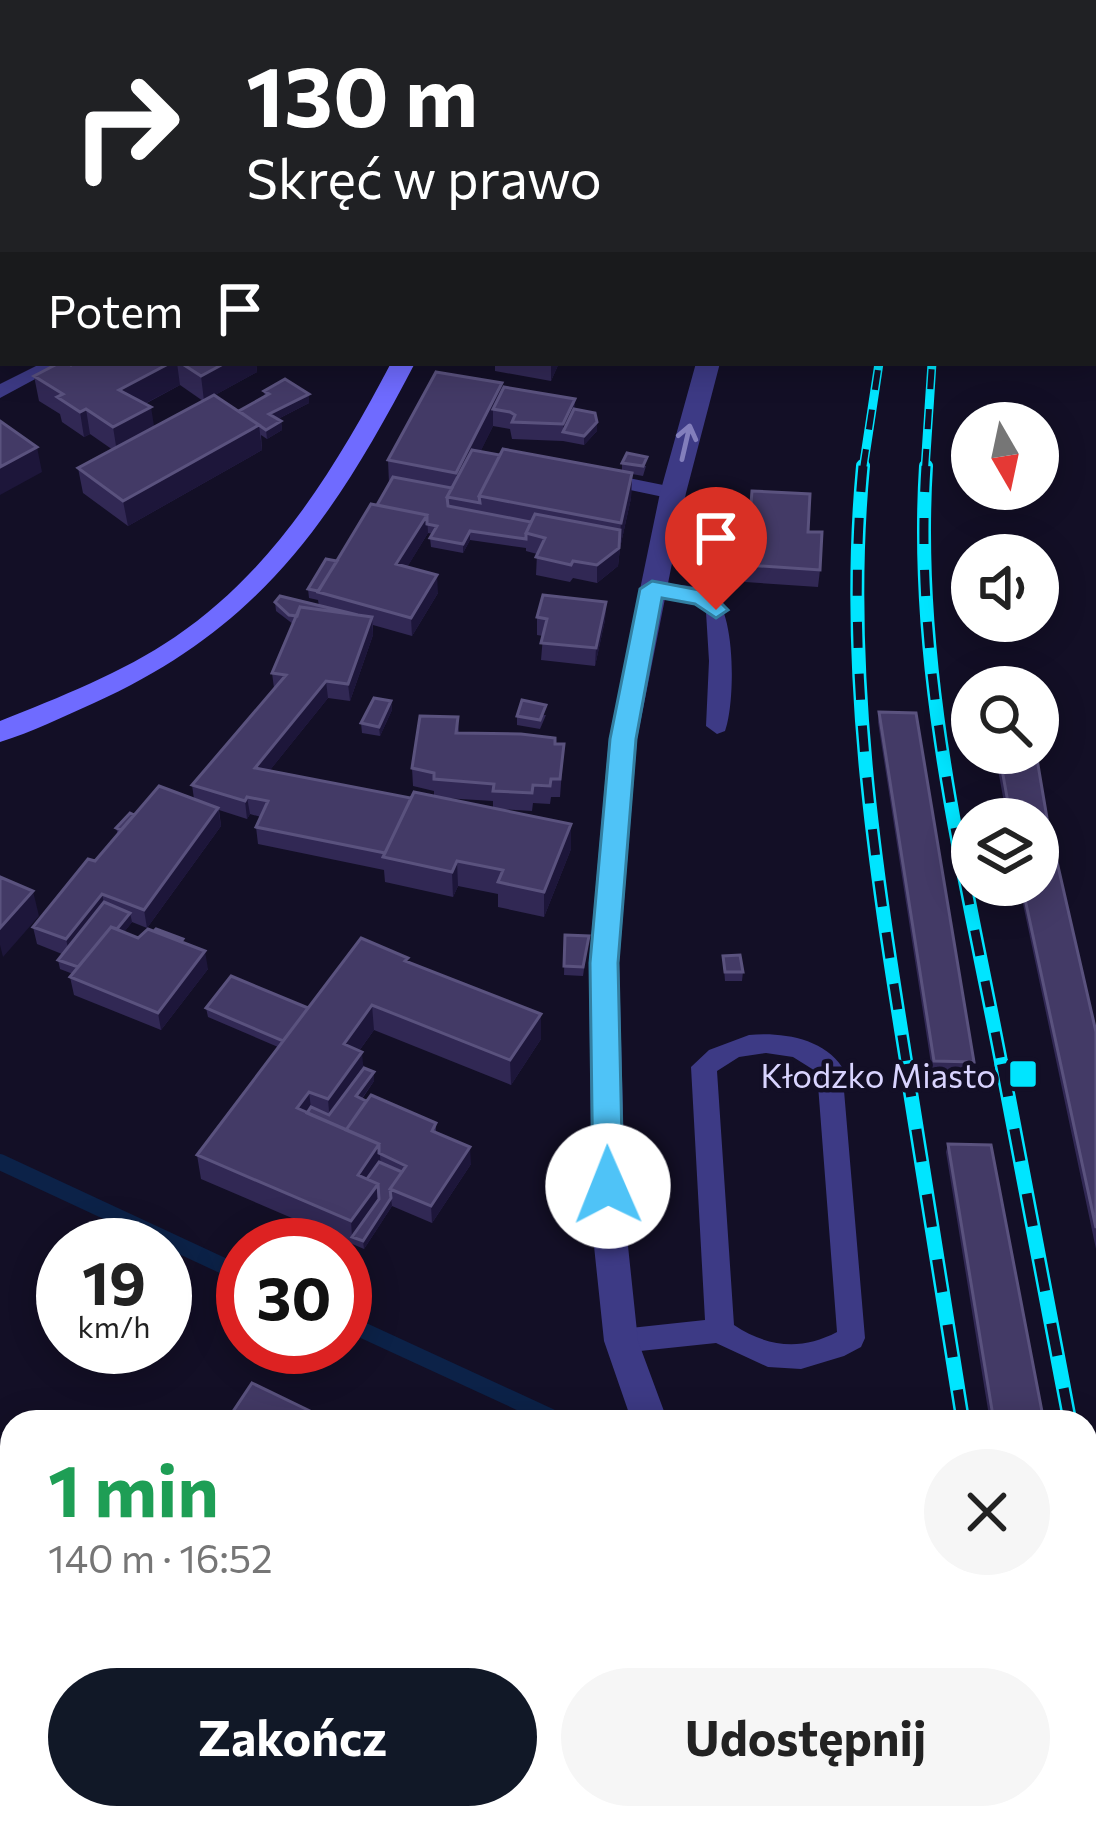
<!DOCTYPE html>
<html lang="pl">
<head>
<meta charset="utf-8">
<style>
	body { margin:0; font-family:Commissioner,sans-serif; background:#f6f6f6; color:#222; height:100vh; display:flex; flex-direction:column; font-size:45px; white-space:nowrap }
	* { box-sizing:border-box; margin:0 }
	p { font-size:39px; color:#767676 }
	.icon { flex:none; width:66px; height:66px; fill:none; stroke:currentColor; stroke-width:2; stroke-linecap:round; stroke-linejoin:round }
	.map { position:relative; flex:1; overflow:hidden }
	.sheet { position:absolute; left:0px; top:1410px; width:1098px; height:420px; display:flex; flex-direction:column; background:#fff; border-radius:36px 36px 0 0; box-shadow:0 6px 30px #0003 }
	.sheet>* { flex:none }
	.guide { position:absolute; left:0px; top:0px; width:1098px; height:366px; box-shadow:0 6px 30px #0003; background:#202124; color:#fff; overflow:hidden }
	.needle { width:78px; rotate:171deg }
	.buttons { position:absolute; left:951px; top:402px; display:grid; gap:24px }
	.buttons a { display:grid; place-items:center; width:108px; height:108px; border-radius:50%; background:#fff; box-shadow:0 6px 30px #0003; font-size:60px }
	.speed { position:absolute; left:36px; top:1218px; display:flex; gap:24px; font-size:60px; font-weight:700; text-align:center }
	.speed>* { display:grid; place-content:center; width:156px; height:156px; border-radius:50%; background:#fff; box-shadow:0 6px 30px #0003; line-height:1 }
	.speed small { font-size:30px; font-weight:400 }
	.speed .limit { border:18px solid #d22; background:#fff; color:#111 }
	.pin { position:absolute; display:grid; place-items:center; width:102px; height:102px; color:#fff; margin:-123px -51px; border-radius:50% 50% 50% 0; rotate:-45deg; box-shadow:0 0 12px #0007 }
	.pin .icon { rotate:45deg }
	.me { position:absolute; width:132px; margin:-66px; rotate:359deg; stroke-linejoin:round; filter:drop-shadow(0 0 9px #0008) }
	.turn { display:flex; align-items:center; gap:42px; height:252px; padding:0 48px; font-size:54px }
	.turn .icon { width:156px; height:156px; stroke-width:2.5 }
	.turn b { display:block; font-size:84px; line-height:102px }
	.then { display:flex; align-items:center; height:114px; padding:0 48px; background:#0003; gap:24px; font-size:45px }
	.round { display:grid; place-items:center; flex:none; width:126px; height:126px; border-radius:63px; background:#f6f6f6 }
	.headline { display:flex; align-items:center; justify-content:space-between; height:204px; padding:0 48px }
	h1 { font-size:72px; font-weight:700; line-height:90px; color:#1e9e55 }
	.button { display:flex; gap:24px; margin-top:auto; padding:24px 48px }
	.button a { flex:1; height:138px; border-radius:72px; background:#111827; color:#fff; font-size:48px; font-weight:700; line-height:138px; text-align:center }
	.button a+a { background:#f6f6f6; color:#222 }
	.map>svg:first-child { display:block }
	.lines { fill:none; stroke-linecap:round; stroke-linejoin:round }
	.stream { stroke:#0c2248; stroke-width:16 }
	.service { fill:#3d3a85; fill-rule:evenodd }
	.minor { fill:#3d3a85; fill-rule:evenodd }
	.secondary { fill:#6f6bff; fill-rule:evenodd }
	.rail-far2-casing { stroke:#00e5ff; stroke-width:9 }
	.rail-far1-casing { stroke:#00e5ff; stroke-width:14 }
	.rail-casing { stroke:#00e5ff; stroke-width:15 }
	.rail-far2 { stroke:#130f26; stroke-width:6; stroke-dasharray:20; stroke-linecap:butt }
	.rail-far1 { stroke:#130f26; stroke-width:9; stroke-dasharray:26; stroke-linecap:butt }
	.rail { stroke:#130f26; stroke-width:10; stroke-dasharray:33; stroke-linecap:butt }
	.wall { fill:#312854; fill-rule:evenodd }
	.shaded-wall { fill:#1d163a }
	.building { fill:#433a66; stroke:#5a527e; stroke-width:3 }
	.oneway { stroke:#837fbc }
	.route { fill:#4fc3f7; stroke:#337fa1; stroke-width:3 }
	.poi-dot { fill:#00e5ff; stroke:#130f26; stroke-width:4.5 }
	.labels { text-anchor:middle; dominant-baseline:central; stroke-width:9; stroke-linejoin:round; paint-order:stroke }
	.poi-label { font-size:33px; fill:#d9d4ff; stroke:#130f26; text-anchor:end }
</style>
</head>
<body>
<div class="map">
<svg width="1096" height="1830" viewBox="0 0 1096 1830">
	<rect width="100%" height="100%" fill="#130f26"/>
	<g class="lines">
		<path class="stream" d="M0,1162L243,1275
			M345,1322L562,1422"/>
		<path class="service" d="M0,27L3,28V38L0,37Z
			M3,188V199L0,200V189Z
			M0,293H3V305H0Z
			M42,363H65L0,398V384Z
			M599,472L673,487L683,493L673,499L592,482L589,478Z
			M652,582C669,585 695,584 710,592C737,608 735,705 725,731L717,734L706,726L709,661L706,612L696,603L645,594L642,589L645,584Z
			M749,1035C781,1032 823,1038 842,1067L865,1338L861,1347L844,1356L801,1369L768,1367L716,1343L621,1353L611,1350L607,1341L611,1332L621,1329L705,1320L691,1067L709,1050ZM766,1053L793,1057L817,1072L837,1332C801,1351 767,1347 734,1325L717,1071L739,1057Z"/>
		<path class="minor" d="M877,0H897L876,3Z
			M696,363H720L686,493L637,739L619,963L626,1227L638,1341L668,1422H632L604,1341L592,1227L589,963L609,739L660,493Z
			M838,1818H878L881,1830H841Z"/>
		<path class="secondary" d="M557,0H579L555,3Z
			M391,363H415C333,520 260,628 94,703C63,717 32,732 0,742V721C60,697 122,673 175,637C275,569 336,467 391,363Z"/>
		<g class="rail-far2-casing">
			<path id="rail-far2" d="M863,469L879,363
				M925,469L932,363"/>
		</g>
		<g class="rail-far1-casing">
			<path id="rail-far1" d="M863,466C844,668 875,868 907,1067
				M926,466C913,670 964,868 1002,1067"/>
		</g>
		<g class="rail-casing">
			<path id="rail" d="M906,1064L963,1422
				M1002,1064L1070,1422
				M1086,1501L1096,1552
				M1026,1818L1028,1830"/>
		</g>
		<use href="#rail-far2" class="rail-far2"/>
		<use href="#rail-far1" class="rail-far1"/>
		<use href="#rail" class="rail"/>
	</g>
	<path class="wall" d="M75,363H256L257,372L215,395L239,411L265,397L264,391L309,394V403L278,419L281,421L282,430L267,439L261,435L262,450L128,526L83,493L78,468L113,450L90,434L84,437L62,422L60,414L39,401L34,376ZM180,385L203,401L154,428L145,404Z
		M490,363H559L551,381L495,371V364Z
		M502,383V391L575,399L574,410L597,422V431L584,445L563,441L512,439L510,429L493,426L480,452L622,471V463L646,466L643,476L632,474L631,498L620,548L618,566L597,583L573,578L570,582L536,575L537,554L526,551V548L470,540L463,553L431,547L430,538L433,534L428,533L407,567L438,593L412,636L373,625V635L350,701L328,698L270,770L411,798L434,796V791L413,786L412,768L458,717L459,733L564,744L560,797H551L550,804L533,803L532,811L501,809L571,849L544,917L498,907V894L458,886L453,897L385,882L384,870L258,844L256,827L261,817L250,814L247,819L219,810L221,826L147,928L132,922L124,932L138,938L184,943L208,969L161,1030L74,995L70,977L73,974L60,969L58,960L62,954L37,944L33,927L118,835L116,828L134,815L194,799L192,785L274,688L272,673L293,624L276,611L275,602L319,606L318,600L309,598L308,589L336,561L377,505L389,483L388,460ZM444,798L493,801V808Z
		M752,491L808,532L820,570L818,587L745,582Z
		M606,602L605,620L595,666L541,660L543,636L537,635V617Z
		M391,701L392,710L380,736L362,733L361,723Z
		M879,712L974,1062L973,1071L932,1070L878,722Z
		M546,715L540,729L517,725V716Z
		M995,753H1036L1047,818L1096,1032V1249L1019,885H1038V819H1007Z
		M565,935L589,936L583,976L564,975Z
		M723,956L743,972L742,981H725Z
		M408,962L541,1014V1039L511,1085L374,1030L359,1051L364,1068L374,1072V1081L362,1099L436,1123V1133L471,1164L432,1223L392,1206L364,1249L201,1179L197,1155L278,1047L208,1017L206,1008H308Z
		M948,1144L1044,1422H990L946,1152Z
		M12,1628V1755L0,1772L9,1663L0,1655V1638Z
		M36,1818H256L268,1830H48Z
		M518,1818H716L707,1830H535Z"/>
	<path class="shaded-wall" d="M147,0H166V3H140Z
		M170,363H177L180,385L123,415L119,390Z
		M225,363H256L257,372L204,401L201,376Z
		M551,363H559L551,381Z
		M502,383V408L493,409V426L457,499L456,473Z
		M309,394V403L270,423L269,414Z
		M575,399L574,417L563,432V424Z
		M151,407L155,432L117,452L113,427Z
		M86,409L90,434L84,437L80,412Z
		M281,421L282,430L267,439L266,430Z
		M597,422V431L584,445V436Z
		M259,425L262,450L128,526L123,501Z
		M37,447L42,472L0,495V467Z
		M632,473L631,498L620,548L618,566L597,583V565L619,548L621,523Z
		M427,515L428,533L398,582L396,564Z
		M470,531V540L463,553V544Z
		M437,575L438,593L412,636L411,618Z
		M606,602L605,620L595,666L596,648Z
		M372,617L373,635L350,701L348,684Z
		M326,681L328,698L258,785L255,768Z
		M391,701L392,710L380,736L379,727Z
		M247,797L250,814L247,819L245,801Z
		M218,808L221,826L147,928L144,910Z
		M571,824V849L544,917V892Z
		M457,861L458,886L453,897L452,872Z
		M33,891L39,916L3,957L0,945V928Z
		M102,894L106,911L70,957L66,939Z
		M130,913L132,922L87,979L85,970Z
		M205,951L208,969L161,1030L158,1013Z
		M372,1005L374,1030L346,1069L344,1044Z
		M541,1014V1039L511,1085L510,1060Z
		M362,1052L364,1076L330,1124L328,1099Z
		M374,1072V1081L357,1105L356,1096Z
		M309,1092L312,1116L297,1108Z
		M379,1144L381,1168L365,1192L358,1175Z
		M470,1147L471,1164L432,1223L431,1206Z
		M378,1184L380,1208L352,1237L351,1221Z
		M391,1198L392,1206L364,1249L363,1241Z
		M12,1583V1614L0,1625V1597Z
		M12,1732V1755L0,1772V1749Z
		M708,1818H716L707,1830H699Z"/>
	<path class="building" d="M83,0H147L140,3H75Z
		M352,0H392L390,3H350Z
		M771,0H825L828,2L769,3Z
		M59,363H67L71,365L75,363H170L119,390L151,407L113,427L86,409L80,412L57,397L63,394L34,376Z
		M181,363H225L201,376Z
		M436,372L502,383L456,473L388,460Z
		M285,379L309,394L269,414L281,421L266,430L239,411L269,394L264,391Z
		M504,387L575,399L563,424L512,422L515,415L510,412L493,409Z
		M214,395L259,425L123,501L78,468Z
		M574,409L595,413L597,422L584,436L563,432Z
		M0,421L37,447L0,467Z
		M503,449L632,473L621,523L479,496Z
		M472,450L500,455L479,496L480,503L447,497Z
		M627,453L647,457L643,466L622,463Z
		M393,477L452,488L447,497L448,506L531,522L526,533V539L470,531L463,544L430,538L437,526L427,524V515L377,505Z
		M752,491L810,494L808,532H822L820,570L746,565Z
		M371,504L427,515L396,564L437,575L411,618L318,592Z
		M535,514L620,530L619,548L597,565L573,561L571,565L536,557L545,538L526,533Z
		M326,559L337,561L318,591L308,589Z
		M543,595L606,602L596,648L541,643L547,619L537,617Z
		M280,596L358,615L300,607L297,616L289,615L275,602Z
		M300,607L372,617L348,684L326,681L255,768L411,798L385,853L256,827L268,801L247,797L245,801L192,785L286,675L272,673Z
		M374,698L391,701L379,727L361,723Z
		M522,700L546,705L540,720L517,716Z
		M879,712L916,713L974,1062L934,1061Z
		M420,716L458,717L456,733L521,734L555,738V744H564L560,779H551L550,786L533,785L532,793L493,791L494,784L434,779V773L412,768Z
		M999,753H1036L1047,818L1096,1032V1228L1022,885H1038V819H1011Z
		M159,786L218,808L144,910L102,894L66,939L33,927L88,859L95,861Z
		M414,792L571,824L544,892L498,882L503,870L457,861L452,872L383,857Z
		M130,813L134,815L121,830L116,828Z
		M0,877L33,891L0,928Z
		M104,902L130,913L117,929L111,927L78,967L58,960Z
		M111,927L138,938L148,929L205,951L158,1013L70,977Z
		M156,929L183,939L181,942L154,931Z
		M565,935L589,936L583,967L564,966Z
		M361,938L408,958L405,961L541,1014L510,1060L372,1005L344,1044L362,1052L328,1099L309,1092L297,1108L379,1144L358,1175L378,1184L351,1221L197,1155Z
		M740,955L743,972H725L723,956Z
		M231,976L308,1008L283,1041L206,1008Z
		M364,1068L374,1072L356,1096L366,1101L346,1130L307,1113L311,1107L329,1115Z
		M371,1095L436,1123L432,1131L470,1147L431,1206L390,1189L406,1166L379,1153V1144L346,1130Z
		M948,1144L991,1145L1044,1422H994Z
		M379,1162L402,1172L390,1189L391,1198L363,1241L352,1237L379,1199L378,1184L367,1179Z
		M252,1383L310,1411L302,1422H226Z
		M0,1513L12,1520V1583L0,1597Z
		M12,1628V1655L0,1646V1638Z
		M1086,1641L1096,1693V1830H1065L1063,1818H1086Z
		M12,1660V1732L0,1749V1674Z
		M47,1818H256L267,1827L265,1830H60Z
		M538,1818H708L699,1830H542L538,1828L542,1821Z"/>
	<defs><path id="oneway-shaft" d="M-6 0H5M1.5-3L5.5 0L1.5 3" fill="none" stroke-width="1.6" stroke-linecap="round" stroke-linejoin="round" transform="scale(3)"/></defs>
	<use class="oneway" href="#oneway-shaft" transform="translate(686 442) rotate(-77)"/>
	<path class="route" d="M652,581L710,592L728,610L716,618L695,604L662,598L636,739L618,963L623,1186L618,1195L608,1199L597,1195L593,1186L590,963L610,739L640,589Z"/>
	<rect class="poi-dot" x="1008" y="1059" width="30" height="30" rx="6"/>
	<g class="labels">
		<g class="poi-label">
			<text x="996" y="1074">Kłodzko Miasto</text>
		</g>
	</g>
</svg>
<div class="buttons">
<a><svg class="needle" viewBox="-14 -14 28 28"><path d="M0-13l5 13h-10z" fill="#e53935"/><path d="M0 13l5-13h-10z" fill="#767676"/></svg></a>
<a><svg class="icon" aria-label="sound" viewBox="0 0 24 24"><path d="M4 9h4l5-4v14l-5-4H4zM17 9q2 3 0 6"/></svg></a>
<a><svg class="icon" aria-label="search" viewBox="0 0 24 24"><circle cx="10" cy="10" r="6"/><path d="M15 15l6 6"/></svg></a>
<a><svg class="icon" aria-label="layers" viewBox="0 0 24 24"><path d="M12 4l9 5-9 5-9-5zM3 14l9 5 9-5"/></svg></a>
</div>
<div class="speed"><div>19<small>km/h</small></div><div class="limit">30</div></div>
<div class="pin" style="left:716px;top:610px;background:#d93025"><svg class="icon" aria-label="arrive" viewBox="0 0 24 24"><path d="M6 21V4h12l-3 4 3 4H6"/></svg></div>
<svg class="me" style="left:608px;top:1186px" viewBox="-20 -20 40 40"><circle r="19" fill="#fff"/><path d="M0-13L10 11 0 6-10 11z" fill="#4fc3f7"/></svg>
<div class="guide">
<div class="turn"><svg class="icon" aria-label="right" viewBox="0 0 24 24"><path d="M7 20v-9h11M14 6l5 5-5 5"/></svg><div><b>130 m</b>Skręć w prawo</div></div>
<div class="then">Potem<svg class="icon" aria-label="arrive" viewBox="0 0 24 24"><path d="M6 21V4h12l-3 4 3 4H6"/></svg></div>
</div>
<section class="sheet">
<div class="headline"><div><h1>1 min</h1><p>140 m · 16:52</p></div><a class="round"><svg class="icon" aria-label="close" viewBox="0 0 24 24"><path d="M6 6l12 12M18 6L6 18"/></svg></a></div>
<div class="button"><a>Zakończ</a><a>Udostępnij</a></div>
</section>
</div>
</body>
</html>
